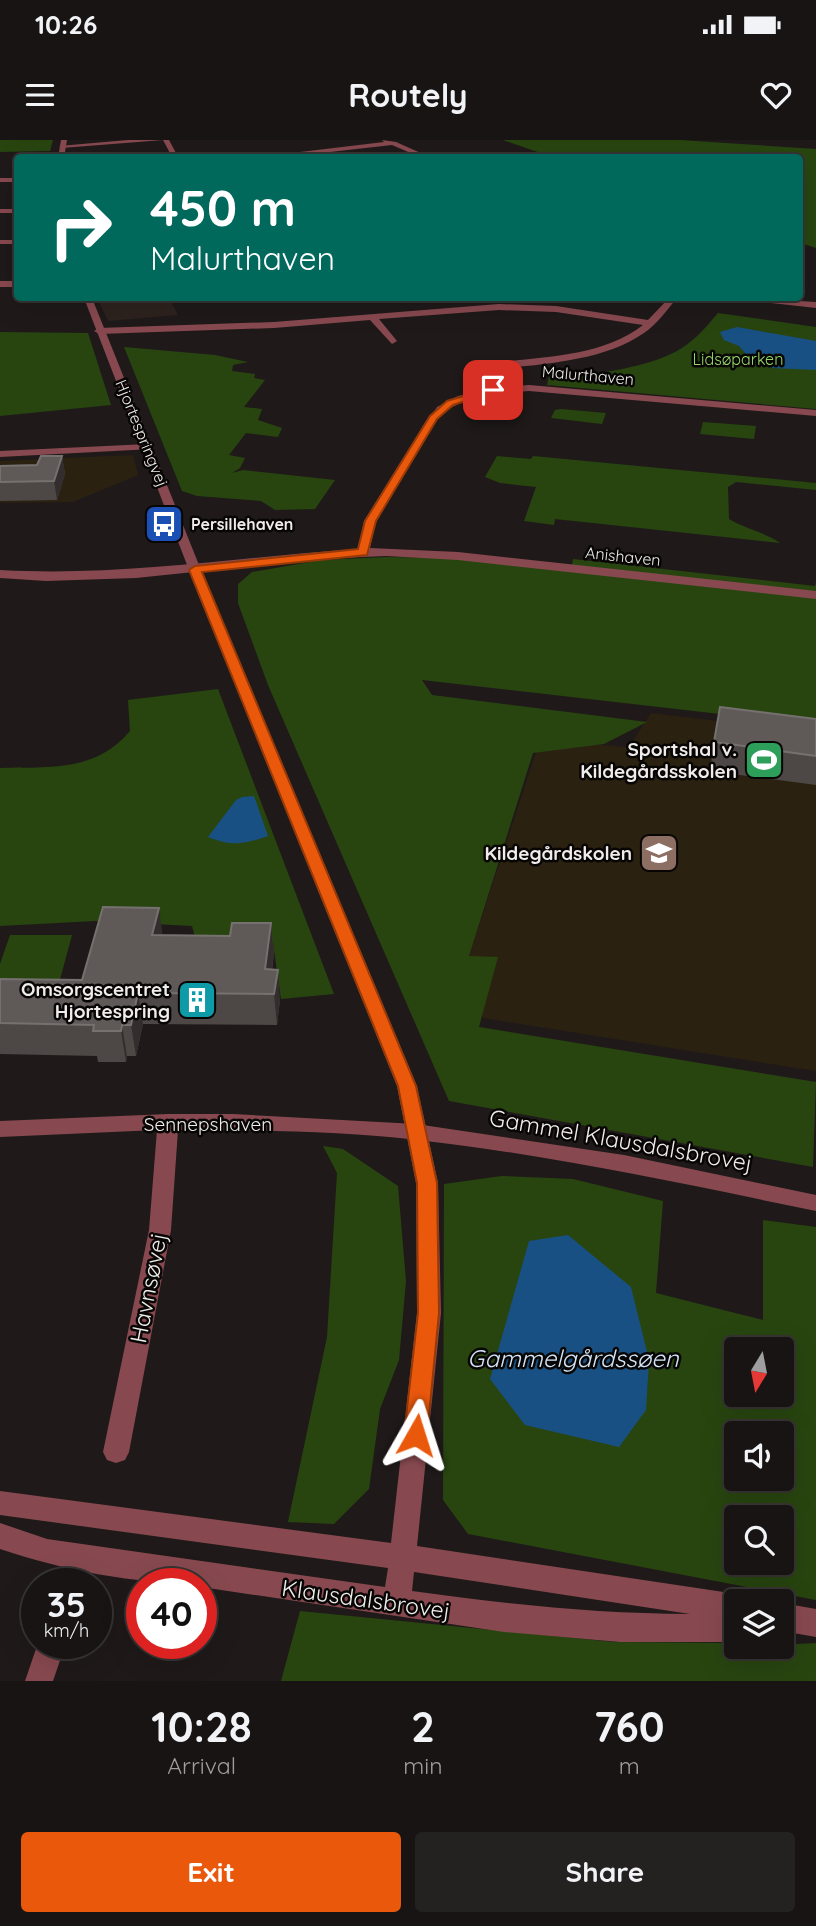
<!DOCTYPE html>
<html lang="en">
<head>
<meta charset="utf-8">
<style>
	body { margin:0; font-family:Quicksand,sans-serif; background:#242121; color:#f1f3f6; height:100vh; display:flex; flex-direction:column; font-size:26px; white-space:nowrap }
	* { box-sizing:border-box; margin:0 }
	p { font-size:23px; color:#9e9ea0 }
	.icon { flex:none; width:38px; height:38px; fill:none; stroke:currentColor; stroke-width:2; stroke-linecap:round; stroke-linejoin:round }
	.map { position:relative; height:1541px; overflow:hidden }
	.drawer { display:flex; flex-direction:column; background:#171413; flex:1 }
	.drawer>* { flex:none }
	.hud { position:absolute; left:14px; top:14px; width:789px; height:147px; border-radius:7px; box-shadow:0 7px 28px #0002,0 0 0 2px #363333; background:#00695c; color:#fff; overflow:hidden }
	.needle { width:46px; rotate:190deg }
	.fabs { position:absolute; left:724px; top:1197px; display:grid; gap:14px }
	.fabs a { display:grid; place-items:center; width:70px; height:70px; border-radius:7px; background:#171413; box-shadow:0 7px 28px #0002,0 0 0 2px #363333; font-size:35px }
	.speed { position:absolute; left:21px; top:1428px; display:flex; gap:14px; font-size:35px; font-weight:700; text-align:center }
	.speed>* { display:grid; place-content:center; width:91px; height:91px; border-radius:50%; background:#171413; box-shadow:0 7px 28px #0002,0 0 0 2px #363333; line-height:1 }
	.speed small { font-size:18px; font-weight:400 }
	.speed .limit { border:10px solid #d22; background:#fff; color:#111 }
	.pin { position:absolute; display:grid; place-items:center; width:60px; height:60px; color:#fff; margin:-30px; border-radius:14px; box-shadow:0 4px 10px #0006 }
	.me { position:absolute; width:77px; margin:-38px; rotate:6deg; stroke-linejoin:round; filter:drop-shadow(0 0 5px #0008) }
	.turn { display:flex; align-items:center; gap:24px; height:147px; padding:0 21px; font-size:32px }
	.turn .icon { width:91px; height:91px; stroke-width:2.5 }
	.turn b { display:block; font-size:49px; line-height:60px }
	.eta { display:flex; justify-content:space-evenly; align-items:center; height:119px; text-align:center }
	.eta b { font-size:42px; font-weight:800; line-height:49px }
	.cta { display:flex; gap:14px; margin-top:auto; padding:14px 21px }
	.cta a { flex:1; height:80px; border-radius:7px; background:#ea580c; color:#fff; font-size:28px; font-weight:800; line-height:80px; text-align:center }
	.cta a+a { background:#242121; color:#f1f3f6 }
	.status { display:flex; justify-content:space-between; align-items:center; height:49px; padding:0 35px; background:#171413; direction:ltr }
	.status svg { height:19px; fill:currentColor }
	header { display:flex; justify-content:space-between; align-items:center; height:91px; padding:0 21px; background:#171413; font-size:32px; font-weight:800 }
	.map>svg:first-child { display:block }
	.built { fill:#2d221e }
	.education { fill:#2b2111 }
	.green { fill:#284510; fill-rule:evenodd }
	.water { fill:#195083 }
	.lines { fill:none; stroke-linecap:round; stroke-linejoin:round }
	.minor { fill:#87494f; fill-rule:evenodd }
	.tertiary { fill:#87494f; fill-rule:evenodd }
	.wall { fill:#4d4846 }
	.shaded-wall { fill:#332e2d }
	.building { fill:#5f5a58; stroke:#75716f; stroke-width:2 }
	.route { fill:#ea580c; stroke:#983908; stroke-width:2 }
	.labels { text-anchor:middle; dominant-baseline:central; stroke-width:5; stroke-linejoin:round; paint-order:stroke }
	.far-park-label { font-size:16px; fill:#97d86a; stroke:#070605 }
	.far-street-label { font-size:16px; fill:#efeceb; stroke:#070605 }
	.far-poi-label { font-size:16px; font-weight:bold; fill:#efeceb; stroke:#070605; text-anchor:start }
	.poi-label { font-size:19px; font-weight:bold; fill:#efeceb; stroke:#070605; text-anchor:end }
	.street-label { font-size:19px; fill:#efeceb; stroke:#070605 }
	.near-street-label { font-size:23px; fill:#efeceb; stroke:#070605 }
	.near-water-label { font-size:24px; font-style:italic; fill:#d4e5f7; stroke:#070605 }
</style>
</head>
<body>
<div class="status"><b>10:26</b><svg viewBox="0 0 49 12"><path d="M0 12V9h3v3zM5 12V6h3v6zM10 12V3h3v9zM15 12V0h3v12zM26 1h20v11H26zM47 4h2v5h-2z"/></svg></div>
<header><svg class="icon" aria-label="menu" viewBox="0 0 24 24"><path d="M4 6h16M4 12h16M4 18h16"/></svg>Routely<svg class="icon" aria-label="heart" viewBox="0 0 24 24"><path d="M12 20l-8-8c-3-5 5-10 8-4 3-6 11-1 8 4z"/></svg></header>
<div class="map">
<svg width="816" height="1541" viewBox="0 0 816 1541">
	<rect width="100%" height="100%" fill="#1f1a19"/>
	<path class="built" d="M97,158H169L178,175L108,181Z"/>
	<path class="education" d="M133,315L138,335L73,362L0,363V321Z
		M651,573L816,593V931L483,878L468,819L540,600L629,607Z"/>
	<path class="green" d="M0,0H53L50,11L0,12Z
		M503,0H680L816,9V108L800,103V18L552,17Z
		M718,173L816,187V269L547,245L549,236C587,237 650,228 682,208C696,199 707,186 718,173Z
		M0,192L88,193L111,265L0,276Z
		M124,207L215,215L248,222L233,225L232,231L255,234L254,238L265,240L244,267L262,269L258,280L282,288L278,297L246,293L229,315L245,318L240,328L232,333L243,330L335,340L315,369L275,370L261,361L197,356L182,351Z
		M561,269L606,273L602,284L551,278L555,270Z
		M703,282L756,286L754,299L700,294Z
		M497,316L531,319L533,316L816,343V350L736,342L728,347L729,379C748,390 762,391 780,403L555,379L554,385L524,381L536,347L500,343L485,337Z
		M386,417L461,418L571,431L573,419L815,446L816,442V585L422,540L432,555L647,582L604,604L533,613L469,816L498,817L479,887L816,942L813,1027L449,961L268,545L238,463V444L252,432L321,420Z
		M218,549L334,854L281,859L273,803L195,797L192,786L95,781L0,786V628C49,627 96,632 130,591L128,560Z
		M10,795H72L55,858L0,857V824Z
		M323,1006L343,1009L398,1046L406,1141L399,1220L380,1269L369,1349L334,1384L288,1382L327,1197L337,1033Z
		M502,1036L573,1039L663,1061L656,1153L763,1180V1080L816,1087V1460L468,1394L443,1360L444,1044ZM737,1209H782V1255H737ZM737,1293H782V1339H737ZM737,1377H782V1423H737Z
		M300,1471L614,1502L737,1503V1507L816,1503V1541H281Z"/>
	<path class="water" d="M737,187L816,201V230L772,228L750,219L739,206L724,200L720,192Z
		M254,656L268,696C244,704 233,707 208,697L236,660L242,657Z
		M568,1095L631,1147L649,1220L646,1270L619,1307L525,1285L490,1239L529,1101Z"/>
	<g class="lines">
		<path class="minor" d="M128,0H169L176,13L183,18L171,15L163,0L62,8L59,6Z
			M382,0L396,2L432,18H422L392,5L277,18H250L384,2Z
			M0,38H18V42H0Z
			M0,69H18V73H0Z
			M0,100H18V104H0Z
			M0,141H18V147H0Z
			M669,158H677C667,170 657,184 644,193C599,224 533,224 481,231L478,230V226C531,215 597,221 643,185L556,172L499,170L379,179L397,201L392,204L370,180L274,188L99,194L94,191L99,188L274,182L499,164L556,166L648,180Z
			M749,158L816,162V168L753,161Z
			M529,245L816,270V276L529,251C497,253 460,254 437,280L376,381L370,408L458,412L816,451V459L458,420L386,416L317,419L136,438L46,441L0,438V430C120,437 238,417 358,409L364,381L437,267L458,256L493,247Z
			M148,304L152,305V309L0,317V311Z
			M168,974H233L416,984L624,1015L816,1055V1071C684,1044 552,1015 417,1000C341,991 255,990 178,990L171,1090L129,1312L125,1320L116,1323L107,1320L103,1312L149,1090L157,990L0,997V981Z
			M38,1503H66L53,1541H25Z"/>
		<path class="tertiary" d="M61,0H67L64,18H58Z
			M84,158H92L201,430L417,946L438,1043L441,1173L417,1406L737,1454L748,1461H737V1502H620L504,1492L201,1447V1444C136,1444 62,1430 0,1409V1383L47,1399L385,1447L388,1428L0,1375V1351L391,1403L417,1173L416,1043L397,946L189,430ZM414,1432L690,1474C596,1474 505,1464 412,1451Z
			M782,1463L816,1469V1497L782,1491Z"/>
	</g>
	<path class="wall" d="M62,316L65,334L57,360L0,361V326L37,325Z
		M816,579V645L710,631L714,602Z
		M271,783L274,814L272,830L280,860L277,885L143,884L136,916H127L126,922H98L97,916L0,914V839L82,840L162,795L230,796Z"/>
	<path class="shaded-wall" d="M62,316L65,334L57,360L54,341Z
		M159,768L163,798L152,795Z
		M271,783L274,814L268,854L265,829Z
		M278,830L280,860L277,885L274,854Z
		M138,853L143,884L136,916L131,885Z
		M122,885L127,916L126,922L121,891Z"/>
	<path class="building" d="M41,316H62L54,341L0,342V326L37,325Z
		M720,567L816,579V616L714,602Z
		M103,767L159,768L152,795L230,796L232,783H271L265,829L278,830L274,854L138,853L131,885H122L121,891H93L94,885L0,883V839L82,840Z"/>
	<path class="route" d="M493,247L498,250L496,252L453,265L437,279L376,381L367,415L202,432L416,946L437,1043L439,1173L427,1295L424,1302L416,1305L408,1302L404,1295L418,1173L417,1043L398,946L189,430L195,426L358,409L365,381L430,276L447,261Z"/>
	<defs>
		<g id="bus-square" transform="scale(2.0125)"><rect x="-9" y="-9" width="18" height="18" rx="4" fill="#1a4fb4" stroke="#070605"/><path d="M-5-6H5V4H4V6H2V4H-2V6H-4V4H-5ZM-3.5-4V0h7V-4ZM-3.5 1.2v1.5H-2V1.2ZM2 1.2v1.5H3.5V1.2Z" fill="#fff"/></g>
		<g id="stadium-square" transform="scale(2.0125)"><rect x="-9" y="-9" width="18" height="18" rx="4" fill="#2e9e5b" stroke="#070605"/><path d="M0-5a6.5 5 0 1 0 0 10a6.5 5 0 1 0 0-10ZM-3.5-1.8h7v3.6h-7Z" fill="#fff"/></g>
		<g id="school-square" transform="scale(2.0125)"><rect x="-9" y="-9" width="18" height="18" rx="4" fill="#8d6e63" stroke="#070605"/><path d="M0-5L7-2L0 1L-7-2ZM-4 1L0 2.5L4 1V4Q0 6-4 4Z" fill="#fff"/></g>
		<g id="building-square" transform="scale(2.0125)"><rect x="-9" y="-9" width="18" height="18" rx="4" fill="#0f9aa8" stroke="#070605"/><path d="M-4-6H4V6H1V3H-1V6H-4ZM-2.5-4.3h1.7v1.8h-1.7ZM.8-4.3h1.7v1.8H.8ZM-2.5-1h1.7V.8h-1.7ZM.8-1h1.7V.8H.8Z" fill="#fff"/></g>
	</defs>
	<g fill-rule="evenodd">
		<use href="#bus-square" x="164" y="384"/>
		<use href="#stadium-square" x="764" y="620"/>
		<use href="#school-square" x="659" y="713"/>
		<use href="#building-square" x="197" y="860"/>
	</g>
	<g class="labels">
		<g class="far-park-label">
			<text x="738" y="219">Lidsøparken</text>
		</g>
		<g class="far-street-label">
			<text transform="translate(588 235) rotate(5)">Malurthaven</text>
			<text transform="translate(142 293) rotate(68)">Hjortespringvej</text>
			<text transform="translate(623 416) rotate(6)">Anishaven</text>
		</g>
		<g class="far-poi-label">
			<text x="191" y="384">Persillehaven</text>
		</g>
		<g class="poi-label">
			<text x="737" y="609">Sportshal v.<tspan x="737" dy="22">Kildegårdsskolen</tspan></text>
			<text x="632" y="713">Kildegårdskolen</text>
			<text x="170" y="849">Omsorgscentret<tspan x="170" dy="22">Hjortespring</tspan></text>
		</g>
		<g class="street-label">
			<text x="208" y="984">Sennepshaven</text>
		</g>
		<g class="near-street-label">
			<text transform="translate(621 1000) rotate(10)">Gammel Klausdalsbrovej</text>
			<text transform="translate(148 1148) rotate(-79)">Havnsøvej</text>
			<text transform="translate(366 1459) rotate(8)">Klausdalsbrovej</text>
		</g>
		<g class="near-water-label">
			<text x="573" y="1218">Gammelgårdssøen</text>
		</g>
	</g>
</svg>
<div class="fabs">
<a><svg class="needle" viewBox="-14 -14 28 28"><path d="M0-13l5 13h-10z" fill="#e53935"/><path d="M0 13l5-13h-10z" fill="#9e9ea0"/></svg></a>
<a><svg class="icon" aria-label="sound" viewBox="0 0 24 24"><path d="M4 9h4l5-4v14l-5-4H4zM17 9q2 3 0 6"/></svg></a>
<a><svg class="icon" aria-label="search" viewBox="0 0 24 24"><circle cx="10" cy="10" r="6"/><path d="M15 15l6 6"/></svg></a>
<a><svg class="icon" aria-label="layers" viewBox="0 0 24 24"><path d="M12 4l9 5-9 5-9-5zM3 14l9 5 9-5"/></svg></a>
</div>
<div class="speed"><div>35<small>km/h</small></div><div class="limit">40</div></div>
<div class="pin" style="left:493px;top:250px;background:#d93025"><svg class="icon" aria-label="arrive" viewBox="0 0 24 24"><path d="M6 21V4h12l-3 4 3 4H6"/></svg></div>
<svg class="me" style="left:416px;top:1295px" viewBox="-20 -20 40 40"><path d="M0-17L14 15 0 8-14 15z" fill="#ea580c" stroke="#fff" stroke-width="4"/></svg>
<div class="hud">
<div class="turn"><svg class="icon" aria-label="right" viewBox="0 0 24 24"><path d="M7 20v-9h11M14 6l5 5-5 5"/></svg><div><b>450 m</b>Malurthaven</div></div>
</div>
</div>
<section class="drawer">
<div class="eta">
<div><b>10:28</b><p>Arrival</p></div>
<div><b>2</b><p>min</p></div>
<div><b>760</b><p>m</p></div>
</div>
<div class="cta"><a>Exit</a><a>Share</a></div>
</section>
</body>
</html>
